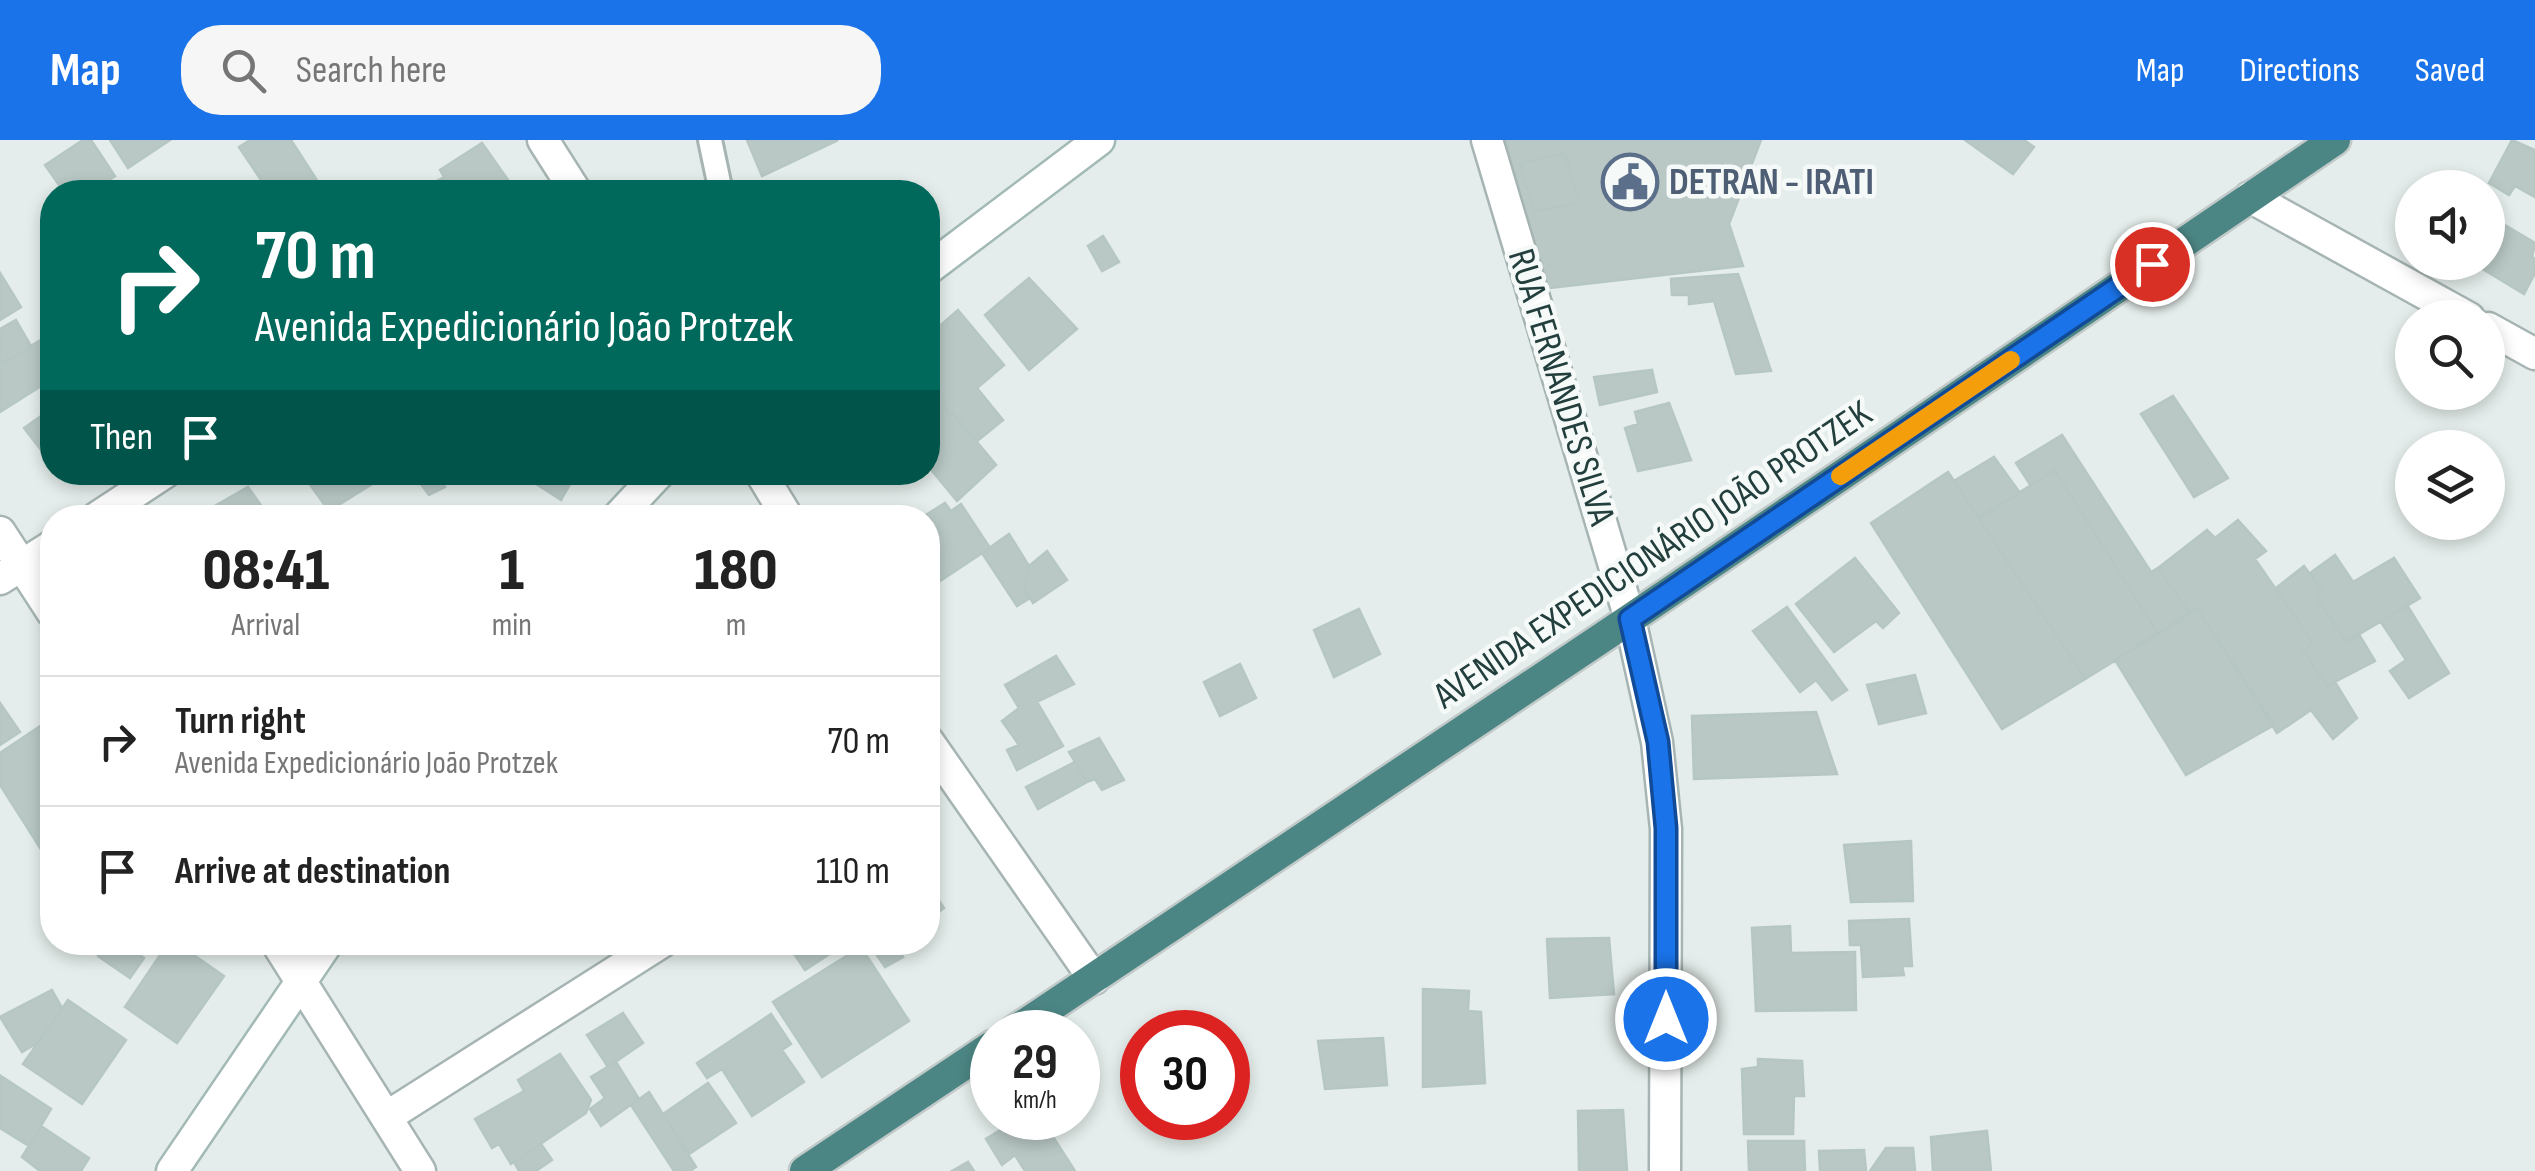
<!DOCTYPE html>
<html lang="en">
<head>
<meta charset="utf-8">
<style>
	body { margin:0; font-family:"Sofia Sans Condensed",sans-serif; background:#f6f6f6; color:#222; height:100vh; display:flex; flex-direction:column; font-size:38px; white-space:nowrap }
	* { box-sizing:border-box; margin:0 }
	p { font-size:32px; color:#767676 }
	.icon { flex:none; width:55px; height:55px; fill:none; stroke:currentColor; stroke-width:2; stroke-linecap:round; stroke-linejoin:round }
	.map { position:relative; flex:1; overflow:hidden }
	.drawer { position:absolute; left:40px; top:365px; width:900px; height:450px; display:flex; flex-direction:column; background:#fff; border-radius:40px; box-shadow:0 5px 15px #0003 }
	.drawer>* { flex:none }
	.hud { position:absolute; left:40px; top:40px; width:900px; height:305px; border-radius:40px; box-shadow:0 5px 15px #0003; background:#00695c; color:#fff; overflow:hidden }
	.tools { position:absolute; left:2395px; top:30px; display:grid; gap:20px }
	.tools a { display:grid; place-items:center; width:110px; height:110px; border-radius:50%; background:#fff; box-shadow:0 5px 15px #0003; font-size:50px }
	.speed { position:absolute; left:970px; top:870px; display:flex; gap:20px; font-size:50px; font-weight:700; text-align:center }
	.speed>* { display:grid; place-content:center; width:130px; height:130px; border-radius:50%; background:#fff; box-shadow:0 5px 15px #0003; line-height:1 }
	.speed small { font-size:25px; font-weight:400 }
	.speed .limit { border:15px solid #d22; background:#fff; color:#111 }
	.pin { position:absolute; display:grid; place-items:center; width:85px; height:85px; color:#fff; margin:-42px; border:5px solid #fff; border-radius:50%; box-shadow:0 2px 10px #0007 }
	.me { position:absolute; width:110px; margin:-55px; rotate:0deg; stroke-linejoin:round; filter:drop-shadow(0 0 8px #0008) }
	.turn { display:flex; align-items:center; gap:35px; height:210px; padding:0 50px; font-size:45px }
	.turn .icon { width:130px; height:130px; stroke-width:2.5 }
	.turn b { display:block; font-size:70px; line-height:85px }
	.then { display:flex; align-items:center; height:95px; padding:0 50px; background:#0003; gap:20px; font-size:38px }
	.eta { display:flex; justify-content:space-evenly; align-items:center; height:170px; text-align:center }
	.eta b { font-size:60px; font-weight:800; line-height:70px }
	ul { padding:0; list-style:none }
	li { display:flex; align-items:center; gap:30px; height:130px; padding:0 50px; border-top:2px solid #e0e0e0 }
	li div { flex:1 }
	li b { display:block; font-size:38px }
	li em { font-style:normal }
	header { display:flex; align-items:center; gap:60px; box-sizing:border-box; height:140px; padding:0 50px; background:#1a73e8; color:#fff }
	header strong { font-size:48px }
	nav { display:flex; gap:55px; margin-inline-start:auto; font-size:35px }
	.search { width:700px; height:90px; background:#f6f6f6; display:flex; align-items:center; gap:25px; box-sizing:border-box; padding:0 35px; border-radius:40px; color:#767676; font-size:38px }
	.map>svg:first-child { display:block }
	.building { fill:#b9c8c5; stroke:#b6c7c3; stroke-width:2.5 }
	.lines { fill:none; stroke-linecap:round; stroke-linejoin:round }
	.service-casing { stroke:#a6b5b3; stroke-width:28 }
	.minor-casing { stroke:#a6b5b3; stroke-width:35 }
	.secondary-casing { stroke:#a2b9b5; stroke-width:35 }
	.trunk-casing { stroke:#c1c9c9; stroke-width:35 }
	.service { stroke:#fff; stroke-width:22 }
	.minor { stroke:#fff; stroke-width:30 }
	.secondary { stroke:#fff; stroke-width:30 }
	.trunk { stroke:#4c8684; stroke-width:30 }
	.route-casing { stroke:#114b97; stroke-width:25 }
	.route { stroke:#1a73e8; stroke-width:18 }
	.slow { stroke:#f59e0b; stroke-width:18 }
	.labels { text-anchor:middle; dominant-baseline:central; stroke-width:9; stroke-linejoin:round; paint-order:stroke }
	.service-label { font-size:38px; font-weight:bold; fill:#4e5e75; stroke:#f5faf8; text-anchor:start }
	.street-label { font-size:38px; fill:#233f3d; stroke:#f5faf8 }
</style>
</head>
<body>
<header>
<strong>Map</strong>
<div class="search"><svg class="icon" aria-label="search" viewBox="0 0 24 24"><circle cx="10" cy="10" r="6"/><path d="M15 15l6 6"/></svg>Search here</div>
<nav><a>Map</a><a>Directions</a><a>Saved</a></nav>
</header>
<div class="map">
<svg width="2535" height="1031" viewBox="0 0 2535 1031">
	<rect width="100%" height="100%" fill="#e4edeb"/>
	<path class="building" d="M83,0H91L115,36L89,52H64L45,25Z
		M110,0H170L128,28Z
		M250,0H291L320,45L310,52H269L239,7Z
		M747,0H838L762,36Z
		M1506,0H1761L1729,84L1743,126L1542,149Z
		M1965,0H2024L2034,7L2013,34Z
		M2512,0L2535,10V57L2515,46L2509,55L2489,43Z
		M482,3L508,40L491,52H444L437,41L444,37L440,30Z
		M1565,13L1579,62L1534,72L1520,23Z
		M2488,75L2535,103L2532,117L2535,119V133L2524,154L2471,122H2488Z
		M1103,96L1119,122L1102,131L1088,106Z
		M0,133L21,167L0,180Z
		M1738,134L1771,231L1736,234L1714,161L1689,164V155H1672L1671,139Z
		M1029,138L1077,189L1029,230L985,175Z
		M958,170L1004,225L977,248L1003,280L976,302L953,273L950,276L928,248V196Z
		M16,180L31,206L0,225V189Z
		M52,193V239L0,272V225Z
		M1652,230L1657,252L1600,265L1594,237Z
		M928,248L950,276L953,273L996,325L957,361L928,326Z
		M2173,256L2228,338L2194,357L2141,274Z
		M1669,263L1691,320L1638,331L1625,288L1638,284L1635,272Z
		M44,274L52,285V324L24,288Z
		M2062,295L2151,432L2158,428L2190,473L2158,494L2055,330L2031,346L2016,323Z
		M1994,317L2020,353L1979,378L1954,341Z
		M2055,330L2158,494L2085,539L1979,378Z
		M301,332H386L388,334L329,371Z
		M412,332H435L445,347L429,355Z
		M531,332H577L561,360L527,338Z
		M1948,332L2085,539L2002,589L1871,383Z
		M248,347L270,378H201L199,375Z
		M945,363L951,371L961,364L990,408L928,449V378H921Z
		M2238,380L2266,411L2255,419L2313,503L2303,511L2327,546L2335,542L2357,578L2333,599L2311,570L2277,593L2197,468L2190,473L2158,428L2207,390L2215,398Z
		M1009,394L1029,426L1024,449L1030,458L1017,466L982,413Z
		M1047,411L1067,440L1033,463L1024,449L1029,426Z
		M2335,415L2353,442L2394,418L2420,458L2346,502L2316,457L2323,452L2310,433Z
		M1855,418L1899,473L1883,488L1876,481L1834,512L1796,464Z
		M2304,426L2323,452L2316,457L2346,502L2360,496L2375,521L2327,546L2303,511L2313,503L2276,448Z
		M2407,465L2449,533L2409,558L2390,531L2406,520L2381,482Z
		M1787,467L1847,550L1832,560L1816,540L1800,552L1753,491Z
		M2197,468L2274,585L2186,635L2115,520Z
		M1359,469L1380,514L1334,537L1314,490Z
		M1056,516L1074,544L1037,562L1063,606L1017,630L1007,610L1019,605L1002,581L1019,568L1005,545Z
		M1240,524L1256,558L1220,576L1204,542Z
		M1915,535L1926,573L1879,584L1867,545Z
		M0,563L20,592L0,605Z
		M1816,572L1837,634L1694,639L1692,576Z
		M52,578V709L44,714L0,645V613Z
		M1099,598L1124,640L1102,650L1095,639L1087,642L1069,612Z
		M1075,622L1087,642L1038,669L1026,647Z
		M1911,701L1913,761L1851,762L1844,705Z
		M928,744L944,768L928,780Z
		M1909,779L1912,826H1902L1904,835L1863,837L1861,805H1850L1849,781Z
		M1790,786L1791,813L1855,812L1856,870L1756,871L1752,788Z
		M1609,798L1614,854L1550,858L1547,799Z
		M106,802H122L144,818L130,838L98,816Z
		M169,802H175L224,836L177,903L125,867Z
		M786,802H848L805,830Z
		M868,802H892L903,817L885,827Z
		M861,807L909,881L822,937L773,862Z
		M1423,849L1469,851L1468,871L1481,872L1485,943L1423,947Z
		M52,850L62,868L39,902L22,912L0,877Z
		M68,860L126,900L82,964L23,924Z
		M623,873L643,903L608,927L587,895Z
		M771,874L791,904L782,910L804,942L752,976L722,929L707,938L697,923Z
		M1383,898L1387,945L1325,949L1318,901Z
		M560,914L591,960L586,973L511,1024L499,1004L492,1008L475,979L524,951L518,940Z
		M1758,919L1802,921L1804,956H1794L1793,994H1744L1742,929L1758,927Z
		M616,922L639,959L601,986L590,969L605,958L591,937Z
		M1,936L51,969L29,1006L0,988Z
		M708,943L736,983L689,1014L663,974Z
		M649,952L696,1027L690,1031H674L631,965Z
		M1623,970L1627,1031H1579L1578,971Z
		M1020,978H1041L1075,1031H1025L1015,1015L1002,1025L986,999Z
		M41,986L89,1018L81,1031H40L22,1017Z
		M1987,991L1991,1031H1933L1931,997Z
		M1748,1001H1804L1805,1031H1749Z
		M541,1004L552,1020L536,1031H519L514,1022Z
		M1886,1008H1913L1915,1031H1870Z
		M1864,1010L1866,1031H1820L1819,1011Z
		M968,1022L974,1031H952Z"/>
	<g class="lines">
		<g class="service-casing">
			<path id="service" d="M710,0L721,52"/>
		</g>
		<g class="minor-casing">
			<path id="minor" d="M543,0L576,52
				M1487,0L1630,479L1657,602L1666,689L1665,1031
				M2250,57L2469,178
				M2488,188L2535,214
				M760,332L788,378
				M96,378L166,332
				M0,392L52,472
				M0,439L52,406
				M928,601L1094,839
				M276,802L420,1031
				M388,976L662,802"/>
		</g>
		<g class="secondary-casing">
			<path id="secondary" d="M928,129L1099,0
				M617,378L660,332
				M172,1031L328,802"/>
		</g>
		<g class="trunk-casing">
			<path id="trunk" d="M1013,892L1630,479L2335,0
				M805,1031L992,906"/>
		</g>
		<use href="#service" class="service"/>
		<use href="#minor" class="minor"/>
		<use href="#secondary" class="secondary"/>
		<use href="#trunk" class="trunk"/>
	</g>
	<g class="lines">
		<g class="route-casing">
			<path id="route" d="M1666,879V688L1658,602L1630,479L2152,124"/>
		</g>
		<use href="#route" class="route"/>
		<path class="slow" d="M1840,336L2011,220"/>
	</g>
	<defs>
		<g id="civic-ring" transform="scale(2.875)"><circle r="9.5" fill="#f5faf8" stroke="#5c6f8a" stroke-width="1.5"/><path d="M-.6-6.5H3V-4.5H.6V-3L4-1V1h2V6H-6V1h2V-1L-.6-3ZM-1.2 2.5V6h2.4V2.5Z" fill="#5c6f8a"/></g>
	</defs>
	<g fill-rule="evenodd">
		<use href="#civic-ring" x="1630" y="42"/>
	</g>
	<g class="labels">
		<g class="service-label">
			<text x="1669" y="42">DETRAN - IRATI</text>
		</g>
		<g class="street-label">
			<text transform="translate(1561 247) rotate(73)">RUA FERNANDES SILVA</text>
			<text transform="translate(1653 415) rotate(-34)">AVENIDA EXPEDICIONÁRIO JOÃO PROTZEK</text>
		</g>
	</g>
</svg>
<div class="tools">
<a><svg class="icon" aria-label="sound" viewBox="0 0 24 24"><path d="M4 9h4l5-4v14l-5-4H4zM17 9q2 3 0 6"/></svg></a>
<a><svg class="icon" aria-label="search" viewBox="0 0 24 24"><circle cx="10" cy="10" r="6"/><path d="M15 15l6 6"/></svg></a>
<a><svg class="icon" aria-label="layers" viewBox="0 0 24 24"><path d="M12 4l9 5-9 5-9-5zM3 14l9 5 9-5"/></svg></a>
</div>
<div class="speed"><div>29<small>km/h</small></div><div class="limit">30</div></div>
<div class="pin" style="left:2152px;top:124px;background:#d93025"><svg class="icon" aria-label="arrive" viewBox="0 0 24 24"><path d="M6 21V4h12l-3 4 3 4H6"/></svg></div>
<svg class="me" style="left:1666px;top:879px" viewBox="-20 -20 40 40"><circle r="17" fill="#1a73e8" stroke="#fff" stroke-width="3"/><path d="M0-11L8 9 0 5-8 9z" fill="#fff"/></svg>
<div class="hud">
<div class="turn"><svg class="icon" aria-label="right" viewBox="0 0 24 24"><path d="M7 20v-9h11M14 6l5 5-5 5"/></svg><div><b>70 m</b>Avenida Expedicionário João Protzek</div></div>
<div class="then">Then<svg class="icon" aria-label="arrive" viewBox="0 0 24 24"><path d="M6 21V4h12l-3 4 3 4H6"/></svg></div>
</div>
<section class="drawer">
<div class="eta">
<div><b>08:41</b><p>Arrival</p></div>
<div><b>1</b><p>min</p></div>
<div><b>180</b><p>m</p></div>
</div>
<ul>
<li><svg class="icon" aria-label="right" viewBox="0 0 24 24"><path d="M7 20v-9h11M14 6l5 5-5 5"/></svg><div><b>Turn right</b><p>Avenida Expedicionário João Protzek</p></div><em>70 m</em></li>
<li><svg class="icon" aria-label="arrive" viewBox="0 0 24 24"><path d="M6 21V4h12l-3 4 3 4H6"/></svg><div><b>Arrive at destination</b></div><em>110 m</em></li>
</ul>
</section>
</div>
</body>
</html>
